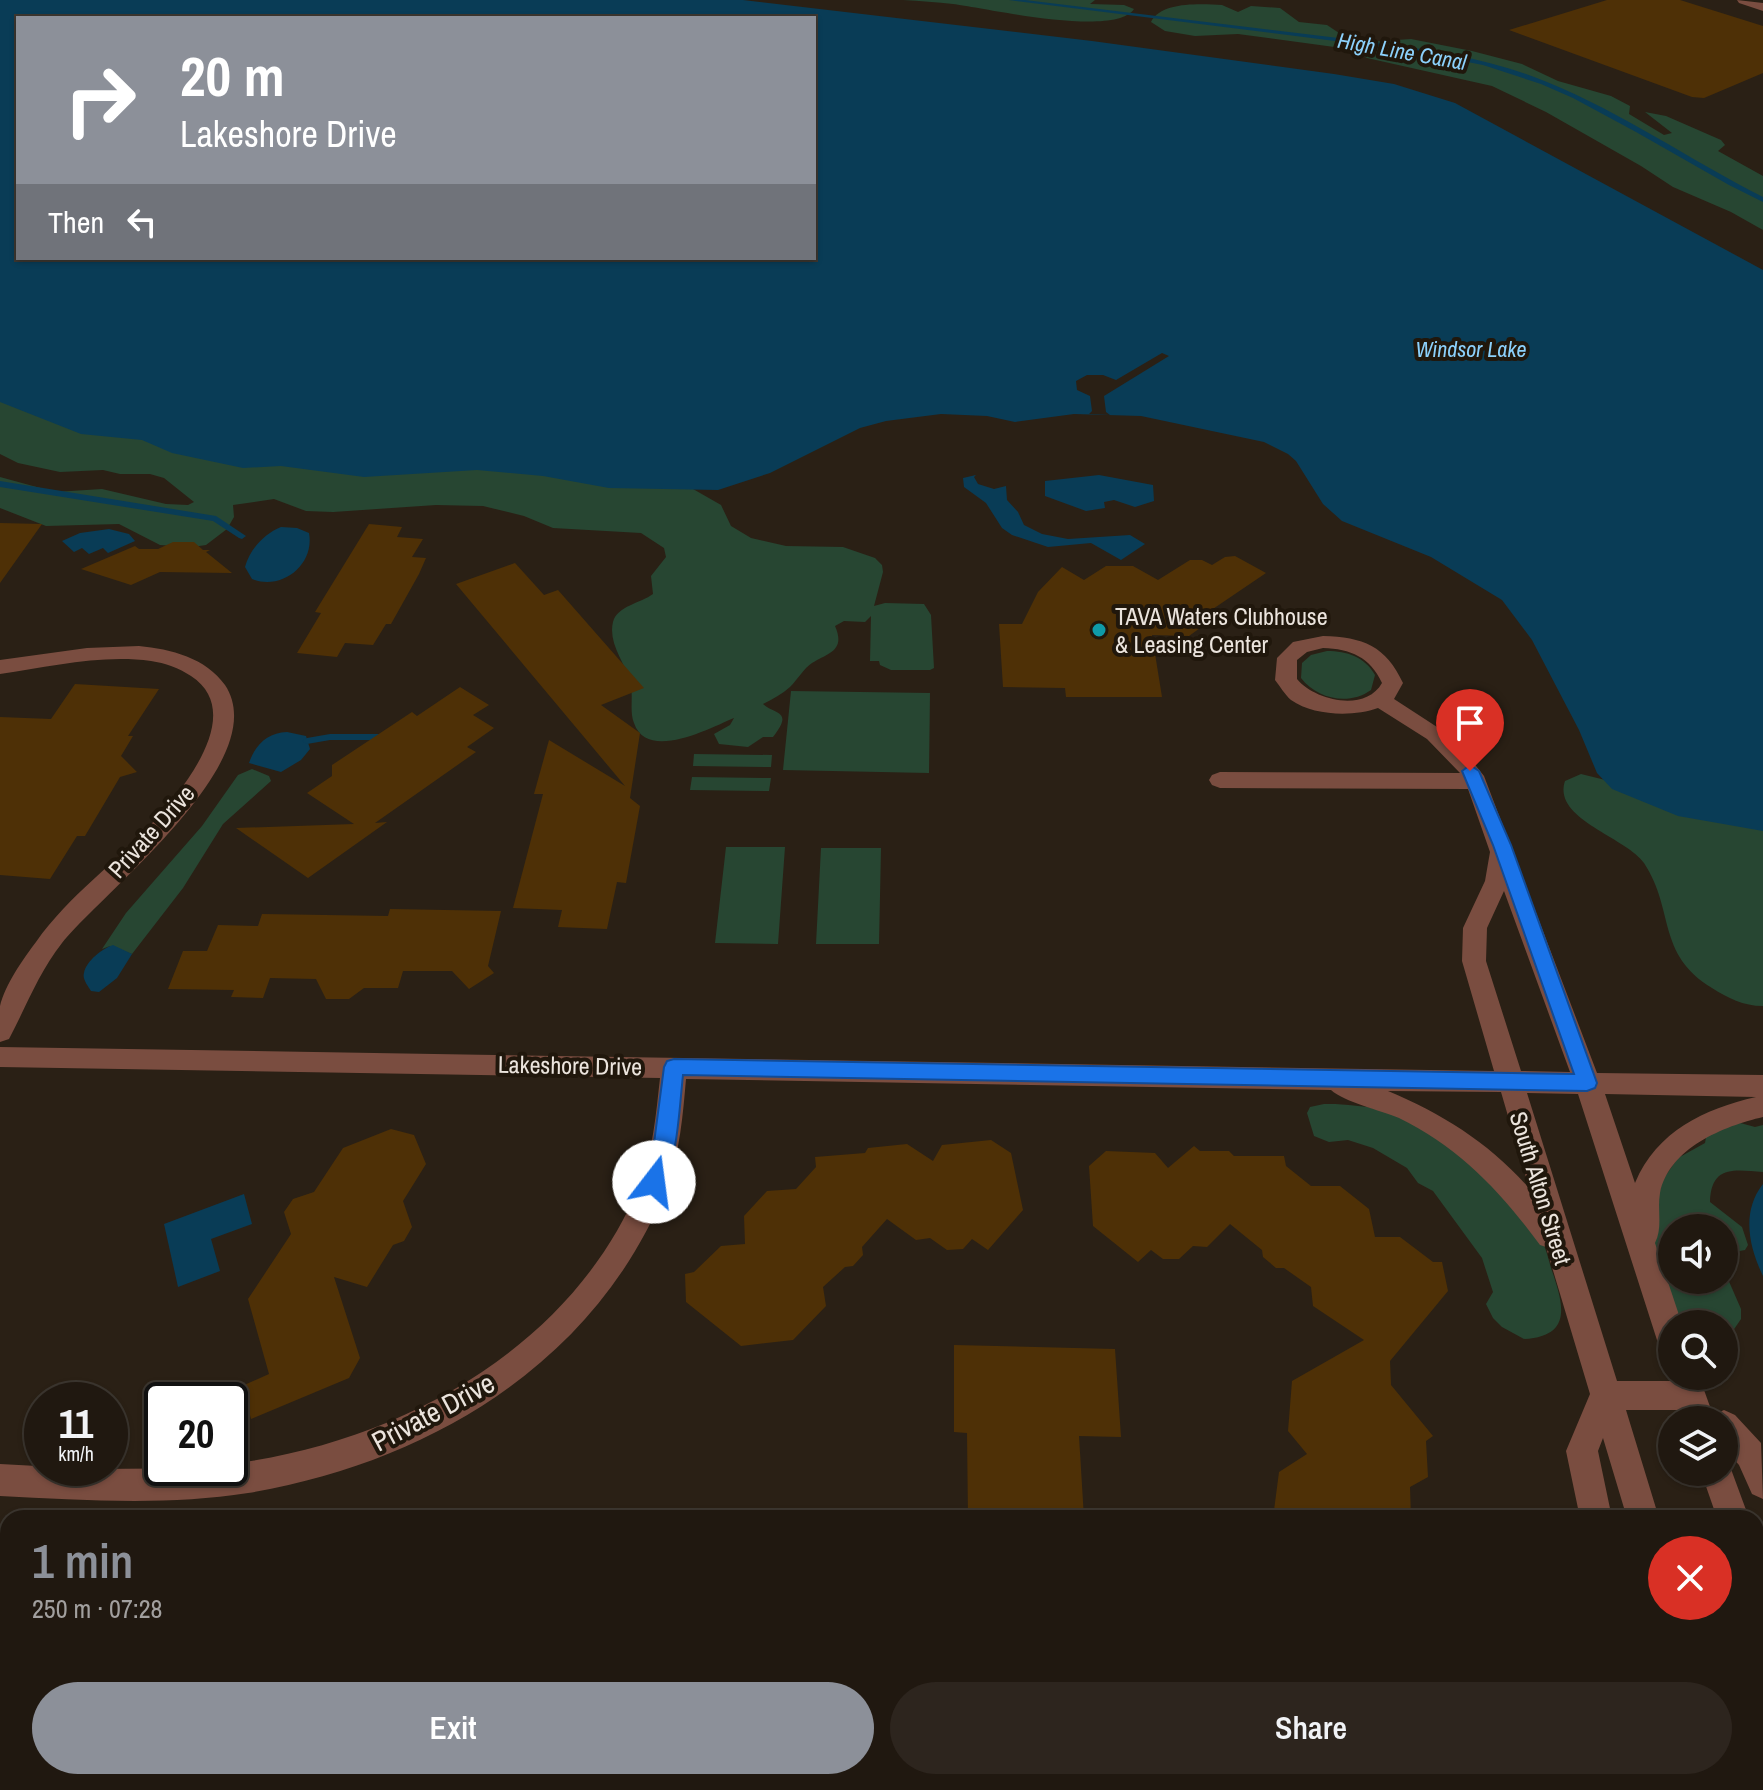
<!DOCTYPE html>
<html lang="en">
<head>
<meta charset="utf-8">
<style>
	body { margin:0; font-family:"Archivo Narrow",sans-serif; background:#2d251e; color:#f1f3f6; height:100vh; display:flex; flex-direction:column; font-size:30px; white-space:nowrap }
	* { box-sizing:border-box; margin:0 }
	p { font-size:26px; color:#a2a09f }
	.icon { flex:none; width:44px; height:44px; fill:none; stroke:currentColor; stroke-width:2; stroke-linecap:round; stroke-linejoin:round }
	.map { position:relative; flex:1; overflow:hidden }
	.panel { position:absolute; left:0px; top:1510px; width:1764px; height:280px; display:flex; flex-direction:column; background:#201810; border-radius:24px 24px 0 0; box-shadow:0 2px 6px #0004,0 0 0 2px #3d3730 }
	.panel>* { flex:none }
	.banner { position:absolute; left:16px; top:16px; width:800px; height:244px; border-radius:0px; box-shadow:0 2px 6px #0004,0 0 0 2px #3d3730; background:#8c9099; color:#fff; overflow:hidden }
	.fabs { position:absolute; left:1658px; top:1214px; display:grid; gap:16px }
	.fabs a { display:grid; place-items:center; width:80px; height:80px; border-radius:50%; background:#201810; box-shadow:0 2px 6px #0004,0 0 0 2px #3d3730; font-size:40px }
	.speed { position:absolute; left:24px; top:1382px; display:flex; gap:16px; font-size:40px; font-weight:700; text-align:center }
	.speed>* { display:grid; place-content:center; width:104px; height:104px; border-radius:50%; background:#201810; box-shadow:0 2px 6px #0004,0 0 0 2px #3d3730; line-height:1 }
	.speed small { font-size:20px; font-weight:400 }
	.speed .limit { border:4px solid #111; border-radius:12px; background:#fff; color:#111 }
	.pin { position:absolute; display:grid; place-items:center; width:68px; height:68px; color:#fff; margin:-82px -34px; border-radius:50% 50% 50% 0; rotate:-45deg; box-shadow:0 0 8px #0007 }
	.pin .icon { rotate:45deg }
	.me { position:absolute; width:88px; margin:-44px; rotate:15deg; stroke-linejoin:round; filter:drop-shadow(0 0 6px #0008) }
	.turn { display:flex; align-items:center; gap:28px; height:168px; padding:0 32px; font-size:36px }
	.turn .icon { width:104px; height:104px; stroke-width:2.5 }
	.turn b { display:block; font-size:56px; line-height:68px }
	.then { display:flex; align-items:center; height:76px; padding:0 32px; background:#0003; gap:16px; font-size:30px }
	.round { display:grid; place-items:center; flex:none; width:84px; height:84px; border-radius:42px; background:#2d251e }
	.headline { display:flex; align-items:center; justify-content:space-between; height:136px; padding:0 32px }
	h1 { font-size:48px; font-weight:600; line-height:60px; color:#8c9099 }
	.cta { display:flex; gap:16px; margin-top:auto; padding:16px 32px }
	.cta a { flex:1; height:92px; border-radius:48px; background:#8c9099; color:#fff; font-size:32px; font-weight:600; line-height:92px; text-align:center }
	.cta a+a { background:#2d251e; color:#f1f3f6 }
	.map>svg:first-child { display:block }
	.green { fill:#274632 }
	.water { fill:#093c56; fill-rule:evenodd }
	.pier { fill:#2a2015 }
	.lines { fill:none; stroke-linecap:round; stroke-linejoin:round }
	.stream { fill:#093c56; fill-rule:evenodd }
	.building { fill:#4e3006 }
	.minor { fill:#7a4d40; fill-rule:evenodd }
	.route { fill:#1a73e8; stroke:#114b97; stroke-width:2 }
	.culture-dot { fill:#0f9aa8; stroke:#20170c; stroke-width:3 }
	.labels { text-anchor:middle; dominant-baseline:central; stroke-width:8; stroke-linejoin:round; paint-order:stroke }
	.far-water-label { font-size:22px; font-style:italic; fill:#8cd1fc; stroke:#20170c }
	.poi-label { font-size:24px; fill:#ebe4dd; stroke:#20170c; text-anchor:start }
	.street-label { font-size:24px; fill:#ebe4dd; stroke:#20170c }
	.near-street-label { font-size:28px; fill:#ebe4dd; stroke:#20170c }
</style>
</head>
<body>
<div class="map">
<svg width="1763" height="1790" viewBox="0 0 1763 1790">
	<rect width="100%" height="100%" fill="#2a2015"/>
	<path class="green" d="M903,0H1095L1090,4L1124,5L1134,9C1115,38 986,8 953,4C937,2 920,1 903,0Z
		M1222,5L1238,12L1251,6L1280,8L1299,22L1327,25L1354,43L1411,39L1472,51L1522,64L1558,81L1611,96L1630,106L1629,114L1664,135L1672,133L1645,112L1666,116L1721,140L1725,145L1718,151L1763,176V230L1731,212L1673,187L1641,166L1546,112L1492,86L1367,58L1349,49L1238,34L1195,36L1165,31L1151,22C1161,1 1202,4 1222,5Z
		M0,392L446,463L686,485L721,505L731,526L751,538L786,546L843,547L875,558L882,565L883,572L874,606L885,603L924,604L931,615L934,668L930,670H891L880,665L879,661H870L871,616L865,622L844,621L835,626C846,651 828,653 812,663C804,668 798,679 790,687C782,694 773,699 763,704C775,715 794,710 773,737H763L748,747L719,744L714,734L730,725L734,718C710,728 647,762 634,723C629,711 634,695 630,681C624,661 608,643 613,622C617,606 641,603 653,594L651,576L666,557L664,548L641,533L553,528L524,516L483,506L436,505L333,512L306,511L274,499L233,505L234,517L227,529L206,545L192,547L160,545L119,524L46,526L0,508V477L55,492L102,489L166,504L188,505L194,502L164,478L150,474H120L103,470L60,472L18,463L0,454Z
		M1327,651C1347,651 1365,657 1375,675L1371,690C1349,706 1317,699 1301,678L1302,663L1311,655Z
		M791,691L930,693L929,773L783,770Z
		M694,754L772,755L771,767L693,766Z
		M252,769L269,776L271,781L223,824L183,888L132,954L110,946L102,949L126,913L202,826L238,775Z
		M1581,774L1763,819V1006C1743,1006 1728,998 1712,988C1656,954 1675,910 1644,863C1626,837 1552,819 1565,781Z
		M692,777L771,778L769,791L690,790Z
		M726,847H785L778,944L715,943Z
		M821,848H881L879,944H816Z
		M1324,1104C1356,1103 1409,1112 1437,1128C1448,1134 1530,1222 1538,1234C1545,1244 1548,1257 1551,1268C1563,1303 1574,1336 1524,1339L1502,1327L1493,1318L1486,1304L1493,1292L1482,1258L1433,1191L1418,1183L1407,1168L1373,1148L1348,1140L1329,1142L1314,1136L1307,1113L1310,1107Z
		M1733,1121L1755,1127L1763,1125V1172C1736,1170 1711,1164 1710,1202L1742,1227L1748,1245L1745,1250L1724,1254V1228H1672V1280H1724V1270L1741,1309V1319L1724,1344V1324H1674L1648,1244L1651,1196L1678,1158L1705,1143L1707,1132Z"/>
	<path class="water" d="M0,0H743L1092,41L1334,74L1394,84L1455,103L1763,270V831L1678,816L1612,789L1597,773L1579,730L1532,640L1502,600L1431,557L1342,521L1323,504L1296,461L1288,454L1264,442L1141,416L1074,414L1015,422L987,416L941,414L886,421L860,428L770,473L718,490L609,488L543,476L477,470L364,477L281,466L243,468L172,453L142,440L81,434L0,402ZM18,18H814V258H18Z
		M976,475L974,477L978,484L994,489L1006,486L1007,500L1018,512L1024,525L1042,534L1068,539L1130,535L1145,544L1121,560L1091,543L1048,547L1012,535L1002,528L986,503L964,487L963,478Z
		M1099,475L1153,485L1154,501L1135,507L1114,500L1104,502L1105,508L1086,511L1045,496V481Z
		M281,527L297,528L309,533C315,565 281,591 252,579L245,567C250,549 264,534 281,527Z
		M109,529L129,534L135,541L108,553L103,548L89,554L82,548L74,552L62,541L80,533Z
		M287,732L306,736L310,749L301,760L281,772L249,763C255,745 267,733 287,732Z
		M113,945L132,954L117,978L99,992L91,991C88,986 82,979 84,973C86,961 103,948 113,945Z
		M1763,1184V1276C1749,1247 1741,1212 1763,1184Z
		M244,1194L252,1224L211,1239L220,1271L178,1287L164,1224Z"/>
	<path class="pier" d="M1162,353L1169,356L1104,396L1106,412L1110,415L1089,414L1092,411L1090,396L1077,390L1076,381L1087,375H1103L1116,380Z"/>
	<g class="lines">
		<path class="stream" d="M1009,0H1025L1380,43C1437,51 1494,60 1547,82C1623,113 1690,160 1763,197V202L1729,185L1636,132L1573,98L1541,84L1483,65L1406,50Z
			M0,481L216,516L246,536L242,539L239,538L213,521L0,487Z
			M330,734H388L393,737L388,740H330L307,744L302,741L307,738Z"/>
	</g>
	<path class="building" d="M1607,0H1680L1763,26V73L1704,98L1692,97L1509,30Z
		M0,523L42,524L0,583Z
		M369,524L402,527L397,537L423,539L412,557L426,558L419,574L391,624H386L373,645L345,643L337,657L297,653L321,613L315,612Z
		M173,542H194L203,550H210L206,552L232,573L160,572L131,585L81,569L135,546L139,549H158Z
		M1235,556L1266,573L1204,615L1207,623L1189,636L1152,635L1162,697H1066L1065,688L1003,687L999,624H1022L1038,592L1062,567L1084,580L1106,566H1133L1158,580L1190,560H1202L1212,565L1225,557Z
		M515,563L544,595L558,590L644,688L601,705L640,733L630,798L640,806L626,883L617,882L607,929L558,927L562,910L513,908L543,794H534L549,740L625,786L456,584Z
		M75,684L159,689L128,736H133L121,756L137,772L120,777L85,836H77L50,879L0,875V717L51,719Z
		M460,687L489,705L473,715L494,728L467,747L476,752L375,823L387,822L308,878L236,828L354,824L307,793L332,776V765L412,712L417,716Z
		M390,909L501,911L488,966L494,973L469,989L452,971H403L398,988H364L349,999H326L316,979L270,978L263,998L231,997L234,990L168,989L183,951H207L218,925L258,926L262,914L388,916Z
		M391,1129L414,1135L426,1164L403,1201L412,1227L404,1241L393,1245L367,1287L334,1277L360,1358L349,1378L251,1419L242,1386L269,1374L248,1299L291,1234L284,1212L293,1199L314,1192L343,1148Z
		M991,1140L1011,1153L1023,1210L988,1250L972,1239L963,1249L947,1250L930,1238L916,1240L887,1219L862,1247L863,1255L853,1266L845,1267L823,1287L826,1306L793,1340L741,1346L686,1302L685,1274L694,1272L721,1246L745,1244L744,1216L767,1191L796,1189L816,1167L815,1157L865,1153L868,1148L907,1144L933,1161L942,1145Z
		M1194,1146L1200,1151H1229L1234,1156H1284L1286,1166L1311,1186H1340L1369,1209L1375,1237H1400L1433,1262H1442L1448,1291L1390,1361L1391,1385L1433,1436L1426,1441L1428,1477L1410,1487L1411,1518H1273L1279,1472L1307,1454L1288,1431L1292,1381L1364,1340L1313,1306L1311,1287L1284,1268H1276L1263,1257L1262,1250L1230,1224L1207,1247L1193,1246L1179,1259H1163L1151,1250L1138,1262L1093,1226L1089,1166L1106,1151L1155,1153L1168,1168Z
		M954,1345L1115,1349L1121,1437L1079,1436L1084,1518H968L967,1433L954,1432Z"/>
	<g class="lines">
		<path class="minor" d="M1737,0L1763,3V11L1739,3Z
			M1323,636C1363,637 1386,646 1403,683L1394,699L1454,738L1484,776L1597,1073L1763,1075V1117C1724,1126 1669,1148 1660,1193C1657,1210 1663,1227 1655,1243L1682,1324H1672V1354L1661,1350L1657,1340L1578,1094L1527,1093L1617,1381H1671L1672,1369V1376H1699L1713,1415L1724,1410L1735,1415L1761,1443L1763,1499L1752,1494L1739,1465L1724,1448V1420H1683L1680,1410H1626L1659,1518H1627L1603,1438L1598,1451L1612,1518H1580L1566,1451L1590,1394L1546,1247L1540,1245C1501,1192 1459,1147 1399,1118C1380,1110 1344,1102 1331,1090L686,1079C683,1114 680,1152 667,1186C598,1362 429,1463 248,1493C166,1506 82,1500 0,1496V1464L93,1469L230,1468V1464C398,1443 572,1349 639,1186C653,1152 656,1114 660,1078L0,1067V1047L1494,1071L1462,961L1463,928L1485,881L1490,852L1468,789L1220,788L1212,785L1209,780L1212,775L1220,772L1460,773L1427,739L1378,708C1353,717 1314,716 1291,700C1285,695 1280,686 1275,680L1277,658L1293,642ZM1323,648C1351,649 1370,657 1382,683C1365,713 1314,700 1297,679V660L1307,652ZM1504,891L1570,1072L1521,1071L1486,961L1487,928ZM1388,1091L1501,1092L1529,1188C1489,1143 1443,1114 1388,1091ZM1605,1094L1756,1097C1704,1109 1657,1131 1635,1183Z
			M139,646C171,649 206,658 225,685C275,760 104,891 62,943C39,972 26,1007 9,1039L0,1042C0,1031 0,1017 0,1006C5,985 23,959 36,942C69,895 117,862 155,820C185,787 246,712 191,676C179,668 165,663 151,661C101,654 49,667 0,674V660L87,648Z
			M1724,1459L1728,1461L1749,1518H1717L1701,1472H1724Z
			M1756,1567L1763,1570V1621L1756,1618Z
			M1706,1782H1742L1745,1790H1709Z"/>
	</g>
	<path class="route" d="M1470,765L1479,771L1511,845L1597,1083L1595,1088L1587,1091L683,1075C679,1112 678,1155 662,1189L654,1191L647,1189L644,1182L654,1143L664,1067L667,1061L674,1059L1574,1074L1493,845L1462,771Z"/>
	<circle class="culture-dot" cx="1099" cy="630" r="8"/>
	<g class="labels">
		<g class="far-water-label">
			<text transform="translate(1402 51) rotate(10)">High Line Canal</text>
			<text x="1471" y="349">Windsor Lake</text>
		</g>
		<g class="poi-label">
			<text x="1115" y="616">TAVA Waters Clubhouse<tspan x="1115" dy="28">&amp; Leasing Center</tspan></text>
		</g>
		<g class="street-label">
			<text transform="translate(151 831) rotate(-48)">Private Drive</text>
			<text transform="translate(570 1065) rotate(1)">Lakeshore Drive</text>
			<text transform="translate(1541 1188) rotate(73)">South Alton Street</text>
		</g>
		<g class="near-street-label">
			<text transform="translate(433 1412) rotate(-28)">Private Drive</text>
		</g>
	</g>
</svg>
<div class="fabs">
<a><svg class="icon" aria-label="sound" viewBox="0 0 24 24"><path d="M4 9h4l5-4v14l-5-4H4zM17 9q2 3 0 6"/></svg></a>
<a><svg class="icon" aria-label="search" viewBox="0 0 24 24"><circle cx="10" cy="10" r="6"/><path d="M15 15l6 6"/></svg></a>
<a><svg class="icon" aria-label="layers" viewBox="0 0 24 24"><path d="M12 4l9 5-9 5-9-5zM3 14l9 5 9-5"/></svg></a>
</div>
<div class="speed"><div>11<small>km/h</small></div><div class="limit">20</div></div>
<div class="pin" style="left:1470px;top:771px;background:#d93025"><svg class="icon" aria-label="arrive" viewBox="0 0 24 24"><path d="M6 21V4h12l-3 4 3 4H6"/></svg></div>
<svg class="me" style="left:654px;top:1182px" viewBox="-20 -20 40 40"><circle r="19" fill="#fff"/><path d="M0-13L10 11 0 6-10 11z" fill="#1a73e8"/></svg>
<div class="banner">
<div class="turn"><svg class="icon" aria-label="right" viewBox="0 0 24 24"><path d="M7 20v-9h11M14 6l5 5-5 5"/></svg><div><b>20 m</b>Lakeshore Drive</div></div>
<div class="then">Then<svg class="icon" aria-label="left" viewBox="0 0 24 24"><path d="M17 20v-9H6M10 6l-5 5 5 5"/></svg></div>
</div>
<section class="panel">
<div class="headline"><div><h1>1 min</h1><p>250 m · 07:28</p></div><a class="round" style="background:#d93025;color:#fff"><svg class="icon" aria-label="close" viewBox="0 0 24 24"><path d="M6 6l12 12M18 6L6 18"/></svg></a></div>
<div class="cta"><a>Exit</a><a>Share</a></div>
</section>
</div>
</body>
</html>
